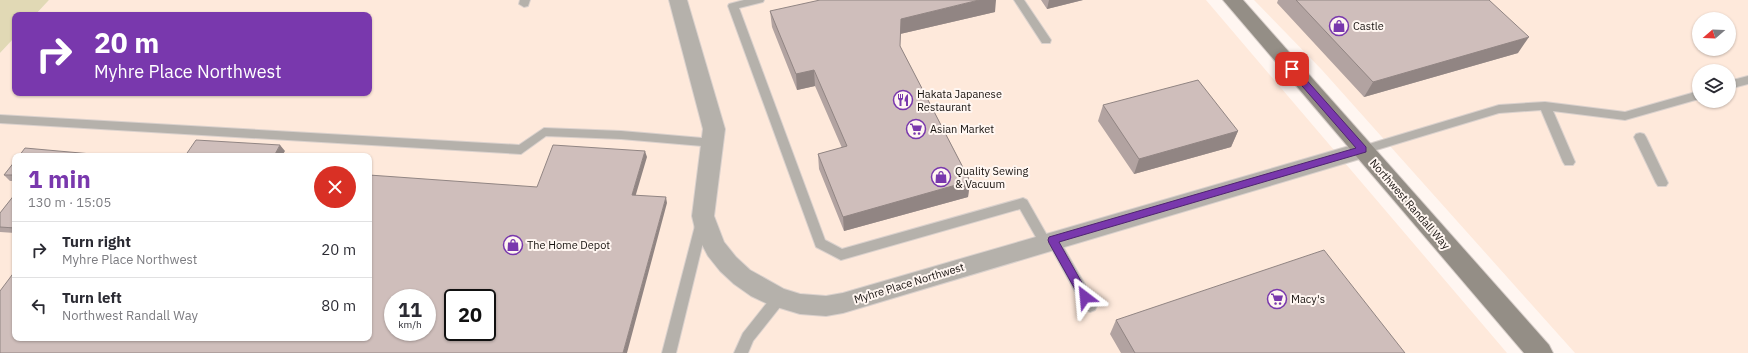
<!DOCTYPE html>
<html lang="en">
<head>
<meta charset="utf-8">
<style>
	body { margin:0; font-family:"IBM Plex Sans",sans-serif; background:#f2f2f3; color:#2b2b33; height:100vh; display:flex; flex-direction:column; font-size:15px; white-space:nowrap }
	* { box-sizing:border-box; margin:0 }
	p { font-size:13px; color:#7c7c81 }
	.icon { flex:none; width:22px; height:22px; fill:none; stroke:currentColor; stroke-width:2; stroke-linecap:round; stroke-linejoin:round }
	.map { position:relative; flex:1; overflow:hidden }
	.sheet { position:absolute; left:12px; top:153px; width:360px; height:188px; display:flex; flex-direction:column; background:#fff; border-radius:8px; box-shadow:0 1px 3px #0004 }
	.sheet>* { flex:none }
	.top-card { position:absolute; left:12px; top:12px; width:360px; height:84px; border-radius:8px; box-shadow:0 1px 3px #0004; background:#7938ad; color:#fff; overflow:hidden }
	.needle { width:26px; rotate:251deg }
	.buttons { position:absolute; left:1692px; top:12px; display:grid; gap:8px }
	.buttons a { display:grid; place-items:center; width:44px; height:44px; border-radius:50%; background:#fff; box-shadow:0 1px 3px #0004; font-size:20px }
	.speed { position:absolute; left:384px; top:289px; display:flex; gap:8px; font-size:20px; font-weight:700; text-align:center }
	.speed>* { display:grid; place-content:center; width:52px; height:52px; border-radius:50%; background:#fff; box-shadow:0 1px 3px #0004; line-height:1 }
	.speed small { font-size:10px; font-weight:400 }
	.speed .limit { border:2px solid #111; border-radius:6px; background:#fff; color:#111 }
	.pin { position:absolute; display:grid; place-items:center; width:34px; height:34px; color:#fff; margin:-17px; border-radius:8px; box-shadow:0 2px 6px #0006 }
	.me { position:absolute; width:44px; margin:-22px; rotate:331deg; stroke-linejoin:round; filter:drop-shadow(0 0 3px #0008) }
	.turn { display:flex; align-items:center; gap:14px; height:84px; padding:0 16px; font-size:18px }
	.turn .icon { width:52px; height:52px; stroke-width:2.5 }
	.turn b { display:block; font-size:28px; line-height:34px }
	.round { display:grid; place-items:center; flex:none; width:42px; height:42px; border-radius:21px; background:#f2f2f3 }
	.summary { display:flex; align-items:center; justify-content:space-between; height:68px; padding:0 16px }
	h1 { font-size:24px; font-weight:700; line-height:30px; color:#7938ad }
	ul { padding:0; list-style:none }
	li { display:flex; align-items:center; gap:12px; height:56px; padding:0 16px; border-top:1px solid #e1e1e2 }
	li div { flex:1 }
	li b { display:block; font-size:15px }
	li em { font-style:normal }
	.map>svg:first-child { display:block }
	.built { fill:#fee9db; fill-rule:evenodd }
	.green { fill:#e1d9b5 }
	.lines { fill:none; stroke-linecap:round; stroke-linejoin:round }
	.lane-casing { stroke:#dad1cd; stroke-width:2 }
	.street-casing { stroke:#dad1cd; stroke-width:2 }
	.secondary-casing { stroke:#dad1cd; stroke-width:2 }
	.lane { fill:#b5b1ab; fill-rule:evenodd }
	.street { fill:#b5b1ab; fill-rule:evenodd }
	.secondary { fill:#948e86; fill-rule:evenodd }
	.wall { fill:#b2a3a1 }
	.shaded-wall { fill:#918583 }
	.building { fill:#cfbebb; stroke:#918583; fill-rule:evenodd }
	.route { fill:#7938ad; stroke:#4f2470 }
	.labels { text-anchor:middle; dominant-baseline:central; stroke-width:4; stroke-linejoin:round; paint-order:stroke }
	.poi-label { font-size:11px; fill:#16110e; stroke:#fff6f1; text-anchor:start }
	.street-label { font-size:11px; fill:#16110e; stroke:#fff6f1 }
</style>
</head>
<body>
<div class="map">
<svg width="1748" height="353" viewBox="0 0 1748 353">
	<rect width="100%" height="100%" fill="#fff6f1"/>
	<path class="built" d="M49,0H1206L1507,353H0V53L15,37V93H369V15H35ZM15,156H369V338H15ZM393,298H427V332H393ZM453,298H487V332H453Z
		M1254,0H1748V353H1575L1322,70ZM1699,19H1729V49H1699ZM1699,71H1729V101H1699Z"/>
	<path class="green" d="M0,0H49L35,15H15V37L0,53Z"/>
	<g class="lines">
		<g class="lane-casing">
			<path id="lane" d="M520,0H530L528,6L524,7L519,4Z
				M744,0H764L763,2L739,8L825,240L842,249L1023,198L1027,200L1048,237L1053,235L1057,236L1095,302L1097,306L1095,310L1090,312L1085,310L1050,246L1045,247L1041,246L1020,209L841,260L816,247L728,6L729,4Z
				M1014,0H1024L1051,40L1050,43H1042Z
				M1748,76V84L1729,89V81Z
				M1699,91V99L1625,120L1553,111L1575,162L1573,165H1565L1563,162L1541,110L1499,113L1363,154L1359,153L1357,150L1359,147L1499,105L1545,102L1625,112Z
				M0,115L519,145L544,128L621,131L714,139L718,140L720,143L718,146L714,147L621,139L546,136L521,154L0,123Z
				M1640,133L1644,134L1646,137L1668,183L1666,186H1658L1656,183L1634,137L1636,134Z
				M702,217L706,218L708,222L676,353H662L696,222L698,218Z
				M779,292L784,294L786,298L784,302L753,341L748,353H734L743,333L774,294Z"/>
		</g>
		<g class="street-casing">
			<path id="street" d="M669,0H687L725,129L714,216L724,242L736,257L750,270L784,289L800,294L826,296L843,293L1363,142L1371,144L1374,150L1371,156L1363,158L843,313L826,316L800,314L770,305L751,296L734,284L720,271L708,256L696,233L692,216L703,129Z"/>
		</g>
		<g class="secondary-casing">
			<path id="secondary" d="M1223,0H1243L1549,345L1553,353H1524Z"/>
		</g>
		<use href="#lane" class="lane"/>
		<use href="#street" class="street"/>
		<use href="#secondary" class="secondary"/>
	</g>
	<path class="wall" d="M1041,0H1083L1047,9Z
		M1278,0H1489L1518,53L1364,97L1277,3Z
		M770,11L995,12L900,34V46L970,181L968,197L844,231L819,169L818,154L842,148L815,86L797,90L772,27Z
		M1103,105L1238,131L1231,147L1134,174L1098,121Z
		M15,161V181H10L4,175Z
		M15,194V233L0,232V213Z
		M1116,320L1405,353H1121L1110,334Z"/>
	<path class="shaded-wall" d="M979,0H996L995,12L900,34L901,19Z
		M1049,0H1083L1047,9Z
		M1529,37L1518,53L1364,97L1373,82Z
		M814,70L815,86L797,90L796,74Z
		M1238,131L1231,147L1134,174L1139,159Z
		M280,145L285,151L282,156H274Z
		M645,151L647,157L634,201L632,195Z
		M970,181L968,197L844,231L843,217Z
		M666,197L667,203L627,353H623Z"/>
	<path class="building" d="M820,0H979L901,19L900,46L970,181L843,217L818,154L847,146L814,70L796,74L770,11Z
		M1296,0H1489L1529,37L1373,82Z
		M1198,80L1238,131L1139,159L1103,105Z
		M196,140L280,145L274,156H185Z
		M553,145L645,151L632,195L666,197L623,353H0V291L15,271V338H369V175L537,187ZM393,298H427V332H393ZM453,298H487V332H453Z
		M25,148L114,156H19Z
		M15,161V175H4Z
		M15,194V228L0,227V213Z
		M1324,250L1405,353H1135L1116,320Z"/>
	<path class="route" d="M1292,66L1295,67L1366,147V152L1059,242L1090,297L1085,302L1081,300L1049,243L1048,240L1049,237L1356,148L1289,71L1288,69Z"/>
	<defs>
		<g id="shop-ring" transform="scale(1)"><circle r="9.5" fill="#fff6f1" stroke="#7938ad" stroke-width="1.5"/><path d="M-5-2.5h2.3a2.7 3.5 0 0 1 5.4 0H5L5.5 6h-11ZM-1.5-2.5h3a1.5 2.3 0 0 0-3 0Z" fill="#7938ad"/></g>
		<g id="restaurant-ring" transform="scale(1)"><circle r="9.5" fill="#fff6f1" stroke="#7938ad" stroke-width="1.5"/><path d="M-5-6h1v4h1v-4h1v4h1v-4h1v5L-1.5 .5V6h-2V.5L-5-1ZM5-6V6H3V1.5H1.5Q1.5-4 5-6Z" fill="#7938ad"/></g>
		<g id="supermarket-ring" transform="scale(1)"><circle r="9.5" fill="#fff6f1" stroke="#7938ad" stroke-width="1.5"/><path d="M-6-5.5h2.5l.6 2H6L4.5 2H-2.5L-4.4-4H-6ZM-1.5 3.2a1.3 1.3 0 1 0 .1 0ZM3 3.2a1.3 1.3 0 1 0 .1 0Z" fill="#7938ad"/></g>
	</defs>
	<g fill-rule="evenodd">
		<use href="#shop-ring" x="1339" y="26"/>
		<use href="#restaurant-ring" x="903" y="100"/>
		<use href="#supermarket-ring" x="916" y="129"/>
		<use href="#shop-ring" x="941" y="177"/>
		<use href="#shop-ring" x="513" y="245"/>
		<use href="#supermarket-ring" x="1277" y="299"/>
	</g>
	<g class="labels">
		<g class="poi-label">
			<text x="1353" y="26">Castle</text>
			<text x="917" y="94">Hakata Japanese<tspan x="917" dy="13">Restaurant</tspan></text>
			<text x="930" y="129">Asian Market</text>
			<text x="955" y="171">Quality Sewing<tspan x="955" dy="13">&amp; Vacuum</tspan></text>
			<text x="527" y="245">The Home Depot</text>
			<text x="1291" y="299">Macy's</text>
		</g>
		<g class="street-label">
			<text transform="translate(1410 204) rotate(49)">Northwest Randall Way</text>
			<text transform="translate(909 283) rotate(-17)">Myhre Place Northwest</text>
		</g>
	</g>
</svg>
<div class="buttons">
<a><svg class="needle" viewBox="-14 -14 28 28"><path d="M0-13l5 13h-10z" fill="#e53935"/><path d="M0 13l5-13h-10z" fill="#7c7c81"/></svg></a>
<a><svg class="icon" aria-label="layers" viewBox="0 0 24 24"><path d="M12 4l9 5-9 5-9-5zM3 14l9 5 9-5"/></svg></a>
</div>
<div class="speed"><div>11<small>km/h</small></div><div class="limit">20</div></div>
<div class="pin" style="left:1292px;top:69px;background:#d93025"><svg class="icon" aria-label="arrive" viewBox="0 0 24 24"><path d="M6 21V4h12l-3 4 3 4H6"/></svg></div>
<svg class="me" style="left:1085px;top:297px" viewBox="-20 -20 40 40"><path d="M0-17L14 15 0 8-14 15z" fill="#7938ad" stroke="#fff" stroke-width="4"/></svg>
<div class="top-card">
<div class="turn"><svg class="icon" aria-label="right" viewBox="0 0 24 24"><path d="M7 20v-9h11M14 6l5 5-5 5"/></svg><div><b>20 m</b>Myhre Place Northwest</div></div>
</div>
<section class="sheet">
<div class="summary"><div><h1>1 min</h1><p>130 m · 15:05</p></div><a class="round" style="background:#d93025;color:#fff"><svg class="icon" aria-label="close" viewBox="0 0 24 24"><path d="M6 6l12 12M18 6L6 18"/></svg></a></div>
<ul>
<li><svg class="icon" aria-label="right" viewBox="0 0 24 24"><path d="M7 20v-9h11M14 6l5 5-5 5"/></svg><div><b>Turn right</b><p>Myhre Place Northwest</p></div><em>20 m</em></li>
<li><svg class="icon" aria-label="left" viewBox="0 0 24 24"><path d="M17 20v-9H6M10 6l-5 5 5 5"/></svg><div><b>Turn left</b><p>Northwest Randall Way</p></div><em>80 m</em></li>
</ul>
</section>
</div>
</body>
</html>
